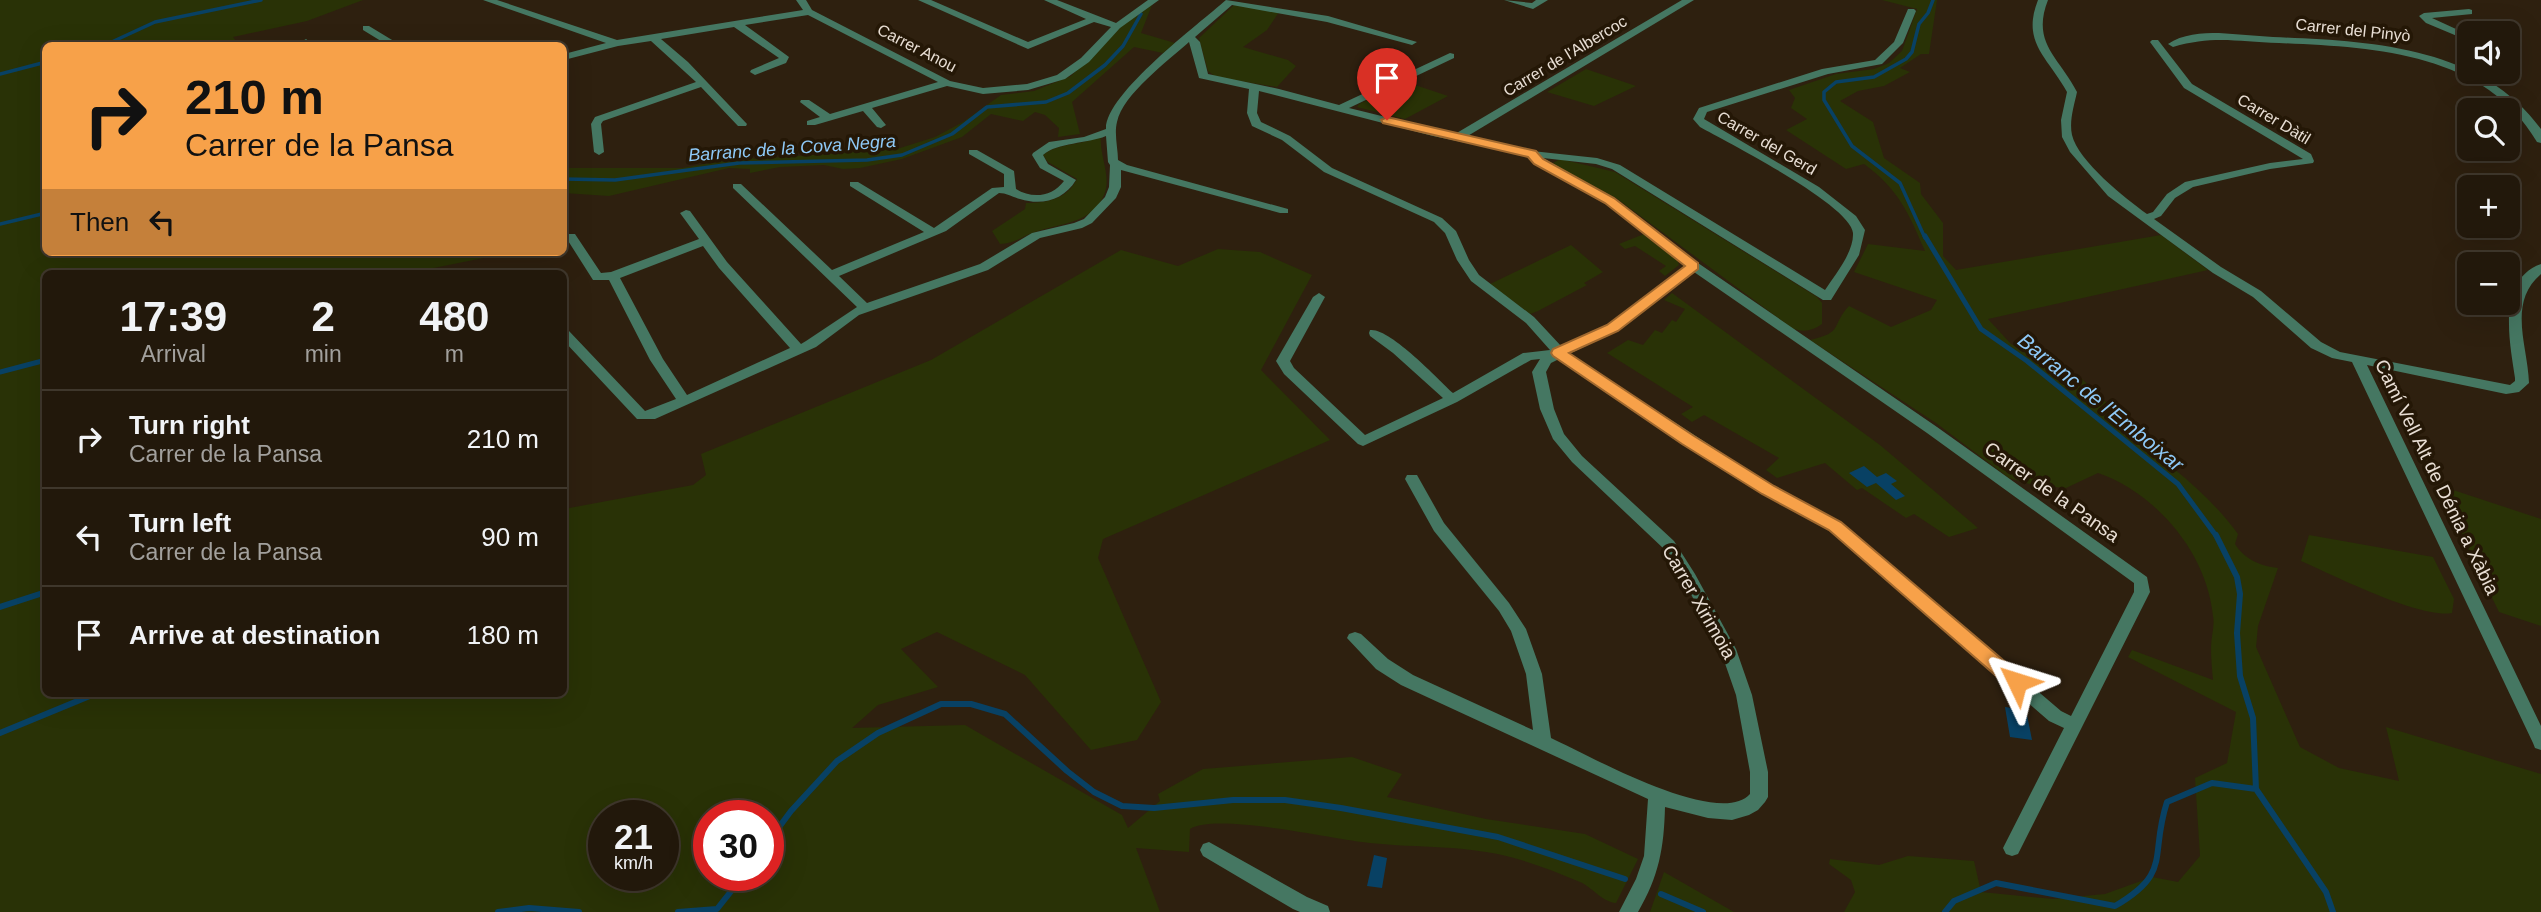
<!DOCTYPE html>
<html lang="en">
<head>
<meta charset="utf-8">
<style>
	body { margin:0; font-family:Helvetica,sans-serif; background:#2e2519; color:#f1f3f6; height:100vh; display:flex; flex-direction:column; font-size:26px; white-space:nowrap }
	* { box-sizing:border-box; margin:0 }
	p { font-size:23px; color:#a2a09d }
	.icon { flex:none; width:38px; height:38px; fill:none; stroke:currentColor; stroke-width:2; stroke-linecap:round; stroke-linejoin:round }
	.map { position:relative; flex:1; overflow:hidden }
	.drawer { position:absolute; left:42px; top:270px; width:525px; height:427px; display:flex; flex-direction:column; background:#22180b; border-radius:10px; box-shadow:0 7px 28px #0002,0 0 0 2px #3f372c }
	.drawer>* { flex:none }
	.guide { position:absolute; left:42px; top:42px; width:525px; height:214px; border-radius:10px; box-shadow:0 7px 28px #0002,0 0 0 2px #3f372c; background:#f7a149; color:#111; overflow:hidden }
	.controls { position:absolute; left:2457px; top:21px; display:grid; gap:14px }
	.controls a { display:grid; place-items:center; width:63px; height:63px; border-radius:10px; background:#22180b; box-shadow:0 7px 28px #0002,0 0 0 2px #3f372c; font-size:35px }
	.speed { position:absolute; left:588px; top:800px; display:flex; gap:14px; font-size:35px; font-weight:700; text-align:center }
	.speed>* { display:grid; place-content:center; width:91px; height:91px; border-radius:50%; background:#22180b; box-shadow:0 7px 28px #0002,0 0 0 2px #3f372c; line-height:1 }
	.speed small { font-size:18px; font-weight:400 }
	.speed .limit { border:10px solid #d22; background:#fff; color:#111 }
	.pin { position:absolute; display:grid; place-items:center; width:60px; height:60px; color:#fff; margin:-72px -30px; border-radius:50% 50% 50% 0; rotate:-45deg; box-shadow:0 0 7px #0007 }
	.pin .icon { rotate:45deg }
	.me { position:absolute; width:77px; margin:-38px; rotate:311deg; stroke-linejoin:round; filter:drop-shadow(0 0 5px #0008) }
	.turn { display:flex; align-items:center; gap:24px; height:147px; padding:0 28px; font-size:32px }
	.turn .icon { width:91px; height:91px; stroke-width:2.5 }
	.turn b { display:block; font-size:49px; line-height:60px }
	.then { display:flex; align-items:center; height:66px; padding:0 28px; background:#0003; gap:14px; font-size:26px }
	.eta { display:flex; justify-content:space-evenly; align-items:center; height:119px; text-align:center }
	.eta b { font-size:42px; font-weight:700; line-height:49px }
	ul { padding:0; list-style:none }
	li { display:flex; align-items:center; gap:21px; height:98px; padding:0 28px; border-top:2px solid #3f372c }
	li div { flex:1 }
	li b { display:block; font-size:26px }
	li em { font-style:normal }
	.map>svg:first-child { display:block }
	.green { fill:#293206; fill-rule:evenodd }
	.water { fill:#084164 }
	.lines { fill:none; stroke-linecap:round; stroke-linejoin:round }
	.stream-far2 { stroke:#084164; stroke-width:3.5 }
	.stream-far1 { stroke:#084164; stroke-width:5 }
	.stream { stroke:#084164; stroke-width:6 }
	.minor { fill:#457762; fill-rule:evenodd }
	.route { fill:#f7a149; stroke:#a1692f; stroke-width:2 }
	.labels { text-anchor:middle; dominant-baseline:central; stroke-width:7; stroke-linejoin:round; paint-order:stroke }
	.far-street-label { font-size:16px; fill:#e8ded4; stroke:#241706 }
	.far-water-label { font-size:18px; font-style:italic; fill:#8ec9f7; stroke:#241706 }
	.street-label { font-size:19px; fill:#e8ded4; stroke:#241706 }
	.water-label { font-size:21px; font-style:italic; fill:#8ec9f7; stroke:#241706 }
</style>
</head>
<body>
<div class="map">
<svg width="2541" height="912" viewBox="0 0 2541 912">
	<rect width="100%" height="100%" fill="#2e200f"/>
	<path class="green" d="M0,0H363L307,21L233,37L239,45L46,46V252H513L409,273H46V693H564V509L693,485L706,475L701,454L931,360L1121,250L1178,266L1218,249L1260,252L1312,275L1261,370L1330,440L1103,539L1098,558L1161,702L1137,740L1091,750L1025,675L937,632L901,649L938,687L878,705L852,728L965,725L1122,815L1128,828L1160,801L1158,794L1203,769L1352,757L1402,774L1387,797L1486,819L1585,834L1638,859L1616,903C1602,902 1592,887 1580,882C1559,873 1536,864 1514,858C1468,845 1418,848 1370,843C1335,840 1217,812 1190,829L1189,852L1136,848L1160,912H0ZM604,816H663V875H604ZM709,816H768V875H709Z
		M1882,0H1937L1929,54H1921L1900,68L1910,72L1884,86L1858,91L1840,101L1873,122L1884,158L1920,183L1921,194L1943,223V256L1956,270L2161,235L2208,270L1988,319L2011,344L2070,375L2079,376L2127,423V433C2167,462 2209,494 2238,534L2235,544C2245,560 2261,566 2278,568L2258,626L2256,647L2300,747L2339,768L2399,781L2386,727L2541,774V912H1844L1855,892L1851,880L1829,864L1830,859L1879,865L1908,856L1974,861L1981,892L2053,899L2105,894L2152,877L2178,882L2200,856L2195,778L2227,763L2236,712L2128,657L2132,650L2213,680C2212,669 2211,659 2211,648C2211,637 2215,626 2213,616C2207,553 2156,493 2098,473L2066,488L2033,485L2009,478L1936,423L1810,340C1845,332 1830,326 1849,306L1891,327L1931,310L1937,300L1854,272L1868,244L1925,251C1908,212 1899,190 1864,164L1846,169L1786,130L1807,119L1791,108L1795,98L1789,90L1836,74L1874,69L1889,63L1902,51L1917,9Z
		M1152,5L1141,33L1175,43L1163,53L1134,47L1072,102L1080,134L1058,137L1059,128L1045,115L1035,112L1023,121L991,114L962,137L902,159L860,168L843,169L824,165L780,167L750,173V169L729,168L609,196L564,193V168H682L749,156L755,159L897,149L935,137L963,122L1001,95L1034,91L1071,76L1123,25Z
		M1234,5L1279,12L1267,30L1243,47L1288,60L1296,66L1277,87L1216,77L1208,71L1199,38Z
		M1586,69L1636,86L1594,106L1547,92Z
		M1406,82L1448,96L1405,119L1357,107L1359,104Z
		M1101,136C1099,156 1112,176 1104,195C1092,224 1060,223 1035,232C1022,236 1015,244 1000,244L992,231L1025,209L1026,203C1047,203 1067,199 1077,179L1048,162L1043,155C1060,142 1082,146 1101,136Z
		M1560,159L1615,172L1817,297L1822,303V324C1812,331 1803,333 1792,328L1616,198L1558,167L1553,163Z
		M1644,234L1677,259L1679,265L1665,276L1659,271L1666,266L1635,246L1625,249L1619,244Z
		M1571,245L1603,272L1584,283L1587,285L1538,311L1530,314L1490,284Z
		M1672,293L1880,445L1978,528L1949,537L1914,514L1906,518L1862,488L1857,490L1825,463L1777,478L1766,470L1779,458L1704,415L1692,422L1681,414L1693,407L1607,353L1628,340L1643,345L1655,330L1662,333L1672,320L1676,322L1685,309L1664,300Z
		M2441,486L2541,519V626L2499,612L2438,488Z
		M2309,535L2433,557L2454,599L2452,613C2420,619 2333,575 2301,561Z
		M1664,872L1734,912H1650Z"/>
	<path class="water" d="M1864,466L1877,477L1886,473L1897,481L1891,484L1905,496L1896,500L1876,483L1867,487L1849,473Z
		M2005,707L2026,710L2032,740L2010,737Z
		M1374,855L1387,858L1382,888L1367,886Z"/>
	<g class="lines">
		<path class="stream-far2" d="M103,46L155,22L261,0
			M0,74L46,62
			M564,179L615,180L739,163L867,160L902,155L952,134L987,107L1046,102L1068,93L1105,65L1123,46L1141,14
			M0,224L46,213
			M1925,238L1900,183L1852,146L1824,100V92L1836,82L1874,77L1906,59L1912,52L1919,24L1928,13L1933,0"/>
		<path class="stream-far1" d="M1925,236L1981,329L2027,361L2178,484L2217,537
			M0,372L46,360"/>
		<path class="stream" d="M0,607L46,592
			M0,733L97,693
			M2256,789L2326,892L2333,912
			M768,842L791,811L837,761L878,733L941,704H971L1005,714L1067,771L1094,792L1122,806L1154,808L1233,800H1285L1341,808L1498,837L1625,879
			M1661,894L1703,912
			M498,912L529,908L579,912
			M678,912L717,909L744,875
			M1945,912L1954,901L1996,883L2115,906C2173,872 2149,857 2167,802L2212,783L2256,789L2253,718L2240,676L2237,633L2240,594L2237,577L2216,535"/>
		<path class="minor" d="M483,0H497L617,40L803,10L796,0H806L812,10L950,81L983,88L1027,84L1057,75L1081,58L1111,27L1094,22L1028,49L918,0H931L1028,42L1086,19L1044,0H1057L1116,23L1148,0H1159L1120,28L1089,62L1065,79L1028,90L983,94L947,86L872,108L886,125L881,128L877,127L863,111L815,125H807V121L820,117L800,102L801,100H809L830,114L938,82L808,15L745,25L789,57L786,63L755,75L750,72L751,70L779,58L734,27L661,39L688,62L747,124L746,126H738L701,87L603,121L601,124L604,152L599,155L594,152L591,124L595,117L696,82L651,41L618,46L564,60V54L606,43Z
			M1226,0L1328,16L1417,42L1412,45L1327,22L1232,5L1195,37L1200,42L1208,74L1279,89L1339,105L1450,53L1454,54V58L1349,108L1455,134L1682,0H1694L1466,137L1532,151L1597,158L1620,165L1825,290C1835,275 1854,252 1853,233C1851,205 1727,142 1700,127L1693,119L1699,108L1822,69L1875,60L1894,42L1908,9H1914L1916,11L1903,43L1882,64L1828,74L1707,112L1704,119L1819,187L1856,216L1865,230L1859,255L1831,300H1823L1612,169L1596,164L1543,158L1614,199L1698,263L1937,427L2147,577L2150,592L2018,854L2012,856L2006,854L2003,848L2064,728L2049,721L1830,530L1763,494L1559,359L1551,363L1546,372L1554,409L1564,434L1582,456L1674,541L1695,574L1736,649L1752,695L1768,772V797L1765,802L1758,810L1749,815L1732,820L1708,818L1665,807C1664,848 1659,876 1638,912H1619L1636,879L1644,856L1648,799L1401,685L1376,669L1347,638L1349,634L1355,632L1361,634L1388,659L1413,675L1533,730L1526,674L1511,631L1499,611L1434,531L1405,479L1407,475H1417L1444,523L1509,603L1526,629L1542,674L1551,738C1588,755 1719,829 1750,794V772L1736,695L1720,649L1684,581L1664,549L1572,462L1553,439L1540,409L1532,372L1540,359L1531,360L1457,402L1363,446L1358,444L1284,374L1276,361L1313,297L1319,293L1325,297L1290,361L1294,368L1365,435L1443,398L1393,353L1370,336L1369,333L1370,330C1389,327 1438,379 1453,393L1523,353L1550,350L1526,323L1471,281L1457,260L1445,233L1434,222L1324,172L1282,140L1252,126L1247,113L1249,89L1199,78L1189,42C1168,61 1123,94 1117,122C1114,134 1118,149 1118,160L1127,165L1288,209V213H1280L1121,170V187L1116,198L1092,223L1082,228L1040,238L988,270L859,315L816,347L655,419H637L564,341V330L569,331L645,411L676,399L650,360L609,280H593L565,236L567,234H575L601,273L611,272L699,239L680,213L686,210L690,211L727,262L801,344L806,341L857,307L733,188V184H741L832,270L924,232L850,186V182H858L934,228L992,188L1004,187V174L969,154V150H977L1014,171L1016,189C1032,199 1052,197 1064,181L1040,168L1032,155L1033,153L1049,142L1084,137L1106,129C1105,94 1199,24 1226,0ZM1259,91L1433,136L1528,156L1535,163L1606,203L1686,266L1609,325L1562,347L1534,317L1479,275L1469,260L1456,231L1442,218L1332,168L1290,136L1261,122L1257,113ZM1106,136L1108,162L1110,165L1109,187L1105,197L1084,219L1074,223L1032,233L980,264L867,303L839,276L946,231L999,193C1007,193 1012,197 1020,199C1042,206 1064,200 1076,180L1048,164L1043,155C1058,142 1087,144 1106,136ZM703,246L719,268L790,348L687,395L663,359L620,278ZM1694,272L1927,433L2134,583V592L2071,716L2061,711L1840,522L1773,486L1569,354L1617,331Z
			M1504,0L1532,3L1536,0H1548L1533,9Z
			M2038,0H2048C2031,43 2059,57 2077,92C2074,106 2069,121 2072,135C2078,161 2126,199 2147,214L2153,212L2167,194L2185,182L2270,163L2303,159L2184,88L2150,42L2152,40H2158L2192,84L2311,154L2314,161L2313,163L2270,169L2193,187L2175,198L2161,216L2154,219L2221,267L2261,291L2321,342L2340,352L2510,385L2515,381V378C2510,343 2496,280 2541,264V274C2507,303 2528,346 2529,383L2519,392L2506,394L2367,365L2541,726V750L2535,748L2533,743L2352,362L2332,358L2311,348L2253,297L2213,273L2108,196L2070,152L2062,137L2061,120L2067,92C2048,57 2021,43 2038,0Z
			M2469,9L2472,10V14L2432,18L2469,35V41L2426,23L2419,16L2424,13Z
			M363,26H369L402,46H389L363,30Z
			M2219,33C2237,34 2255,36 2273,37C2367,41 2480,45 2541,129V143L2537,142C2485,52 2371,47 2279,43C2238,42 2214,35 2173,47L2168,44C2182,34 2202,33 2219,33Z
			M306,39L315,46H304L301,42Z
			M1209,842L1307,897L1328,906L1330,912H1300L1293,909L1203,856L1200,850L1203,844Z"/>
	</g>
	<path class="route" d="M1387,117L1536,151L1543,159L1614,198L1698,263V269L1618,331L1569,353L1694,436L1774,486L1841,522L2023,677L2026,682L2023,688L2017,690L2010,688L1829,530L1762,494L1682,444L1553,356L1551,353L1553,349L1607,325L1685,266L1605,203L1534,164L1528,157L1383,123L1381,120Z"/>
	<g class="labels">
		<g class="far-street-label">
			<text transform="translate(2353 30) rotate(6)">Carrer del Pinyò</text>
			<text transform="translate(917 48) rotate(27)">Carrer Anou</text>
			<text transform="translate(1565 56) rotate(-31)">Carrer de l'Albercoc</text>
			<text transform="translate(2274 119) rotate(31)">Carrer Dàtil</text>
			<text transform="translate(1767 143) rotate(30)">Carrer del Gerd</text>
		</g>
		<g class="far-water-label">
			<text transform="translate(792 148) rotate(-4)">Barranc de la Cova Negra</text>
		</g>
		<g class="street-label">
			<text transform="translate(2437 477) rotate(64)">Camí Vell Alt de Dénia a Xàbia</text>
			<text transform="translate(2052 492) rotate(35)">Carrer de la Pansa</text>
			<text transform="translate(1699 602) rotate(60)">Carrer Xirimoia</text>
		</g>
		<g class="water-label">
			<text transform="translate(2101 402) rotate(39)">Barranc de l'Emboixar</text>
		</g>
	</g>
</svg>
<div class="controls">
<a><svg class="icon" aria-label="sound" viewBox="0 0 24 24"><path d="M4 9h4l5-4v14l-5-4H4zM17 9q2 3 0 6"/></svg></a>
<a><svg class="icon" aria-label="search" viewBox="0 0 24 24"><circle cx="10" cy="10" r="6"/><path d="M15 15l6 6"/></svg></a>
<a>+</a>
<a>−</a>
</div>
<div class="speed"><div>21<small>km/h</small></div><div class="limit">30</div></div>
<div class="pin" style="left:1387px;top:120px;background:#d93025"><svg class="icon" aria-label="arrive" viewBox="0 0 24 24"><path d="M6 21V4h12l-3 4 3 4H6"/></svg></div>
<svg class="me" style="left:2017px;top:682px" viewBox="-20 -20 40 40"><path d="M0-17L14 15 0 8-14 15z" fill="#f7a149" stroke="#fff" stroke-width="4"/></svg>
<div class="guide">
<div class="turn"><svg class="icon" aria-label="right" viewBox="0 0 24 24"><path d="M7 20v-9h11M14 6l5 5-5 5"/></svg><div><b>210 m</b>Carrer de la Pansa</div></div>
<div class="then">Then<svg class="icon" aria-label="left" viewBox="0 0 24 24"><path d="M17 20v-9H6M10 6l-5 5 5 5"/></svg></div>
</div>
<section class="drawer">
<div class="eta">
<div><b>17:39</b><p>Arrival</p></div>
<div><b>2</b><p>min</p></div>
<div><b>480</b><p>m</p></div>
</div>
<ul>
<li><svg class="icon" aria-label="right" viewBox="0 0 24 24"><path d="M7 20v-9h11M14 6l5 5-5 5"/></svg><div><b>Turn right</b><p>Carrer de la Pansa</p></div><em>210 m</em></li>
<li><svg class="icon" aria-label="left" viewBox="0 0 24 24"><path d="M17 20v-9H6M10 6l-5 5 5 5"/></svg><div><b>Turn left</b><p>Carrer de la Pansa</p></div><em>90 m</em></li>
<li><svg class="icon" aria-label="arrive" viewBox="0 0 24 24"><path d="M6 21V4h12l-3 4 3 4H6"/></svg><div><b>Arrive at destination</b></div><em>180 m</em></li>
</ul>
</section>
</div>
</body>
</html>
